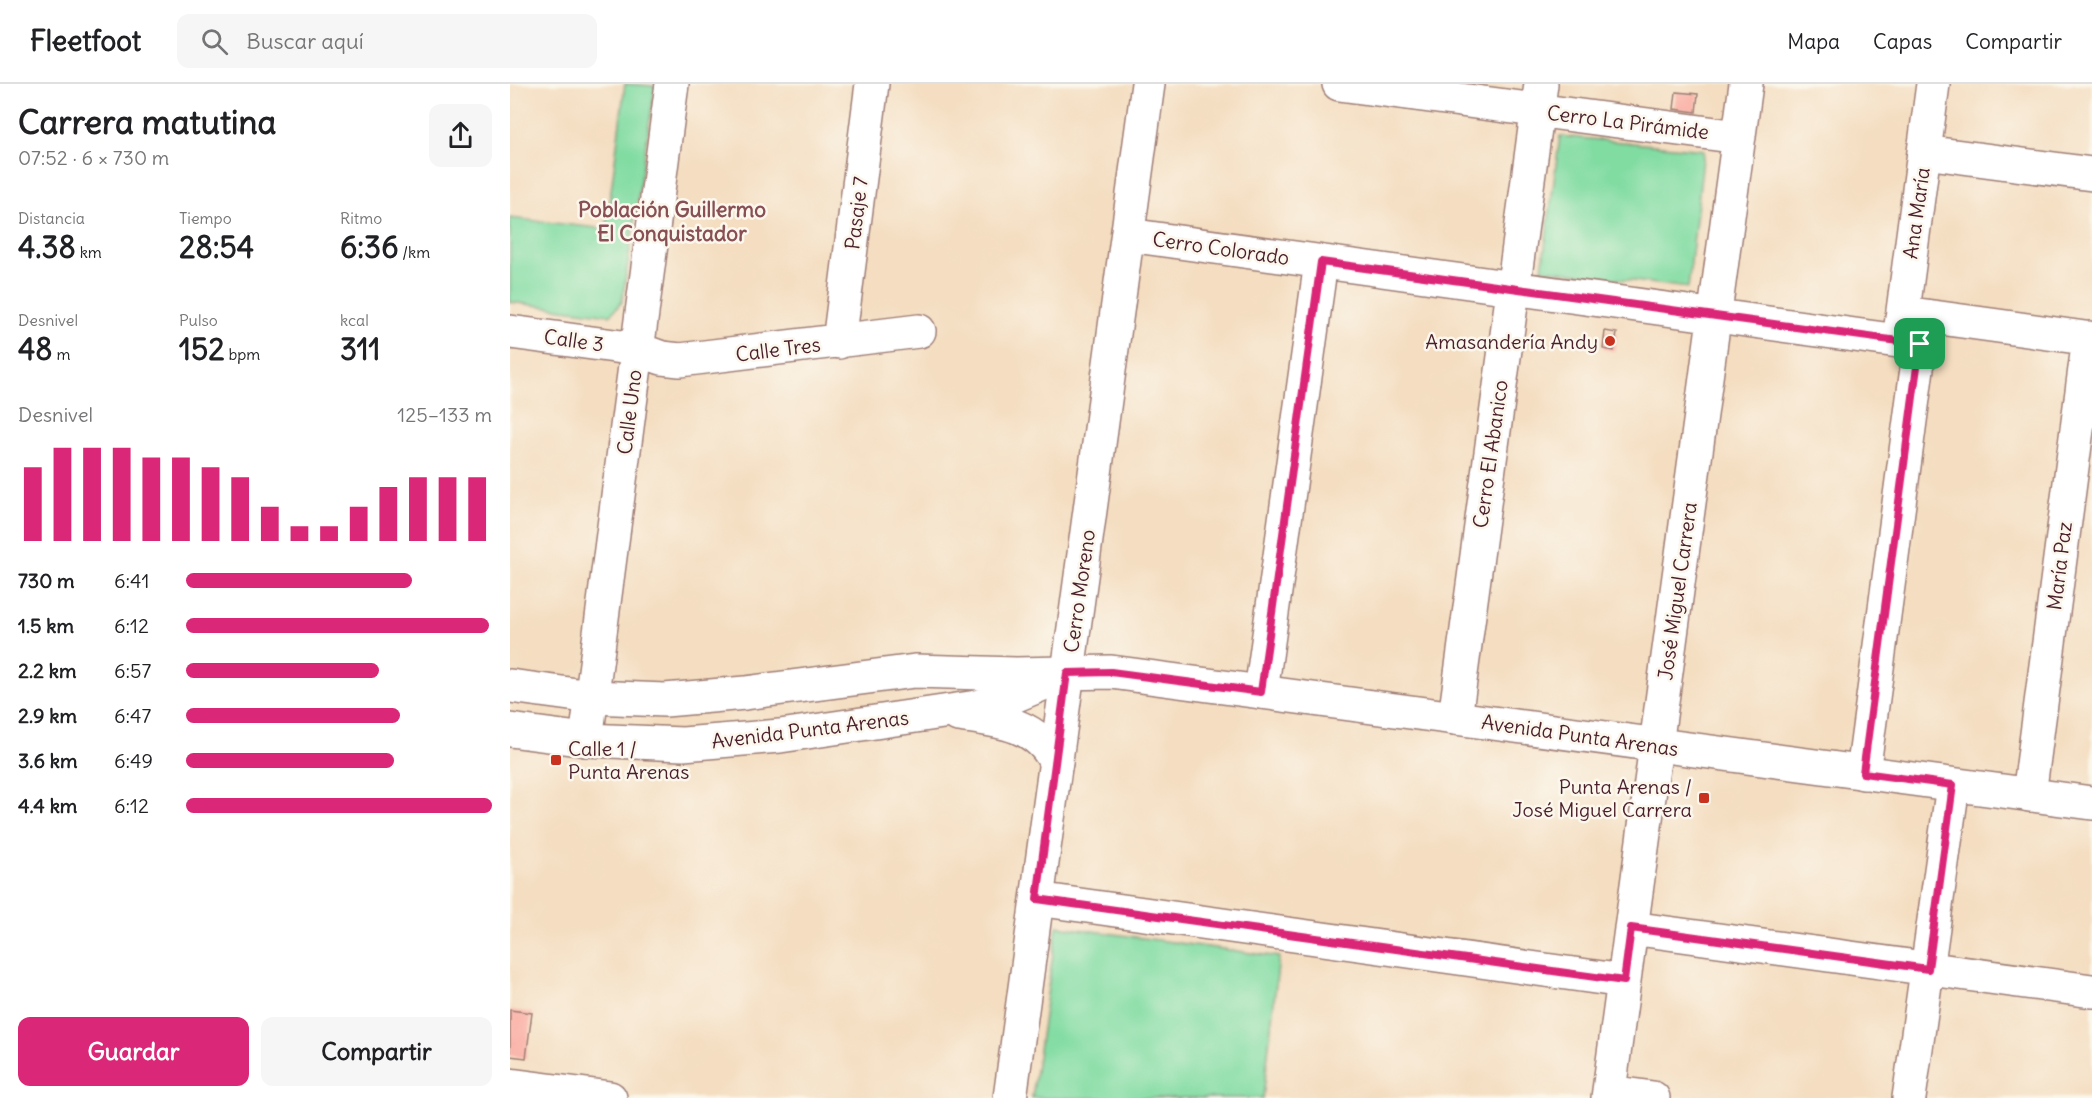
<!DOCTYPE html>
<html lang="es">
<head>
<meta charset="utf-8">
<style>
  body { margin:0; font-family:Delius,sans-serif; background:#f6f6f6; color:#202124; height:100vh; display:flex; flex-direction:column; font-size:22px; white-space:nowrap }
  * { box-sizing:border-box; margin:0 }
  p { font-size:20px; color:#757577 }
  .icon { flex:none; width:33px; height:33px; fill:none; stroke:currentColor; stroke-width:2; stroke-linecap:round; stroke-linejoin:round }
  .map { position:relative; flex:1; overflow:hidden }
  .drawer { display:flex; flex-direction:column; background:#fff; width:510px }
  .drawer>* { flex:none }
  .pin { position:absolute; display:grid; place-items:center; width:51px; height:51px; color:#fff; margin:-26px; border-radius:12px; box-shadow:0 3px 9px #0006 }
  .round { display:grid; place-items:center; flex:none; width:63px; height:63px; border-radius:12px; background:#f6f6f6 }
  .headline { display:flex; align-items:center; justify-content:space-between; height:102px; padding:0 18px }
  h1 { font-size:33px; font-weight:700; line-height:45px }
  .figures { display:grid; grid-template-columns:repeat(3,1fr); gap:9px; height:102px; padding:6px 18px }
  .figures div { display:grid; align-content:center }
  .figures b { font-size:30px; font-weight:700 }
  .figures small { font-size:16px; font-weight:400 }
  .figures p { font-size:16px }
  .chart { height:168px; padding:12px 18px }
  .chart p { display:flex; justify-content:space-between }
  .chart svg { width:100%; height:108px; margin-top:6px; stroke:#db2777; stroke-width:6 }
  .primary-button { display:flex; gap:12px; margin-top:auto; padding:12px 18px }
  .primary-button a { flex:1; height:69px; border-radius:12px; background:#db2777; color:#fff; font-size:24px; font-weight:700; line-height:69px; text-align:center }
  .primary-button a+a { background:#f6f6f6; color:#202124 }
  ul { padding:0 18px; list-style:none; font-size:20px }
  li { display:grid; grid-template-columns:96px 72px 1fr; align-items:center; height:45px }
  li i { height:15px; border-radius:8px; background:#db2777 }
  header { display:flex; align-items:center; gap:36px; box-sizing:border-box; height:84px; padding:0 30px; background:#fff; border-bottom:2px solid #e0e0e0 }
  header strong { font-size:28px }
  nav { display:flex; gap:33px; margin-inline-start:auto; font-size:21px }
  .search { width:420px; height:54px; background:#f6f6f6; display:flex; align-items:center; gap:15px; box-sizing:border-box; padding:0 21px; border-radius:12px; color:#757577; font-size:22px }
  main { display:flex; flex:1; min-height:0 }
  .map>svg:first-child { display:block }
</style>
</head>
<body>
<header>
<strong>Fleetfoot</strong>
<div class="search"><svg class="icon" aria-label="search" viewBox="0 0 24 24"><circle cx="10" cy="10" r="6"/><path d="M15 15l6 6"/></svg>Buscar aquí</div>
<nav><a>Mapa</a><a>Capas</a><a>Compartir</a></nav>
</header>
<main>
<section class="drawer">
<div class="headline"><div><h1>Carrera matutina</h1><p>07:52 · 6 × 730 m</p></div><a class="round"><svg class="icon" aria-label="share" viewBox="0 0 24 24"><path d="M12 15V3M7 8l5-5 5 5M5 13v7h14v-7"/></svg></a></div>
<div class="figures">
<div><p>Distancia</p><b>4.38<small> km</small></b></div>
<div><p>Tiempo</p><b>28:54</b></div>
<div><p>Ritmo</p><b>6:36<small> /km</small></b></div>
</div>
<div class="figures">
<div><p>Desnivel</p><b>48<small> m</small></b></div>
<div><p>Pulso</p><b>152<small> bpm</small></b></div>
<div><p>kcal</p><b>311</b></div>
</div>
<div class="chart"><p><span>Desnivel</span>125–133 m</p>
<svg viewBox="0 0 160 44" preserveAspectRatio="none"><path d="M5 44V14M15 44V6M25 44V6M35 44V6M45 44V10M55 44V10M65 44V14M75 44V18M85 44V30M95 44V38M105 44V38M115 44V30M125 44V22M135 44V18M145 44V18M155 44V18"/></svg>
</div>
<ul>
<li><b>730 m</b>6:41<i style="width:74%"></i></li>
<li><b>1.5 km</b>6:12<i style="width:99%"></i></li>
<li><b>2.2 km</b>6:57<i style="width:63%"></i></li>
<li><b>2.9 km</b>6:47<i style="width:70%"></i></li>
<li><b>3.6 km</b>6:49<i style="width:68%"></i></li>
<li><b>4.4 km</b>6:12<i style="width:100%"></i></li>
</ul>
<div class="primary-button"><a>Guardar</a><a>Compartir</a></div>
</section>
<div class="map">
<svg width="1582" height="1014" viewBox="0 0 1582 1014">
  <rect width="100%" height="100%" fill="#fbf7ec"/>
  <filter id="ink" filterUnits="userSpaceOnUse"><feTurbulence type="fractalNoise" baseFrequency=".0167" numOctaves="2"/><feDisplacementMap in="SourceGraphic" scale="12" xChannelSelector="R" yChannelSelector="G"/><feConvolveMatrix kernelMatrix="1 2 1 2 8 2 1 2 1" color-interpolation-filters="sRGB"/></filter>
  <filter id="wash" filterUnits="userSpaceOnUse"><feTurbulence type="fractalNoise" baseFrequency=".008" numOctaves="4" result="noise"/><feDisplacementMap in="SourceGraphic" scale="24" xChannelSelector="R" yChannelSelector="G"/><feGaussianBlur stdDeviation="1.35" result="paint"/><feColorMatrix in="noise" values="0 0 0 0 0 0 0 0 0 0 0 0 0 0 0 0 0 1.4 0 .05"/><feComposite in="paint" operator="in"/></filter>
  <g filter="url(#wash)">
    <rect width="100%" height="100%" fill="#f4ddc0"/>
    <!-- green -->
    <path fill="#81dca2" stroke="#667e66" stroke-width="1.5" d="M115,0L145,2L112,218L100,231L0,218V134L96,145Z
      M1050,52L1194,66L1178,204L1032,185Z
      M547,842L769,873L753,1014H522Z"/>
    <g id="blocks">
      <!-- building -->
      <path fill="#faa99f" d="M1166,8L1188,10L1186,28L1164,25Z
        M1095,247L1107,249L1104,267L1093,265Z
        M0,926L22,929L16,974L0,972Z"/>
    </g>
  </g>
  <g filter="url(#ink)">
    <use href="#blocks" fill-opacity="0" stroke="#9f7e76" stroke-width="1.5"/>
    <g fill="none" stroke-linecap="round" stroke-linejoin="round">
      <!-- minor casing -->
      <g stroke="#9f7e76" stroke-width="36">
        <path id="minor" d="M829,0L1229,53
          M1414,68L1582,90
          M618,151L1410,260
          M1394,229L1582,255
          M0,248L127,265L152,274L170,276L409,247
          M1389,257L1423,0
          M329,258L362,0
          M751,608L811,178
          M945,634L1031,0
          M76,656L162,0
          M1353,689L1414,232
          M1519,711L1579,254
          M527,815L1114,897
          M1121,844L1582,907
          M0,1001L100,1014
          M1099,1008L1143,1014
          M500,1014L638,0
          M1098,1014L1236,0
          M1399,1014L1443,701"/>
      </g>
      <!-- major casing -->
      <g stroke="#9f7e76" stroke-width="36">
        <path id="major" d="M0,602L82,613L155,616L235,609L405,587L506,590L601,588L1582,719
          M448,631C487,636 528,639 546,679
          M0,646L76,656L173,660L270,652L467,623L504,612L542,596"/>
      </g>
      <!-- minor -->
      <use href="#minor" stroke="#fff" stroke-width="33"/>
      <!-- major -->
      <use href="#major" stroke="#fff" stroke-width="33"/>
    </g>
  </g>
  <g fill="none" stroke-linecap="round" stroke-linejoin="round" filter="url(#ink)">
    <!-- route casing -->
    <g stroke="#fff" stroke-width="12">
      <path id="route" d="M811,178L1410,260L1353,689L1443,701L1418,885L1121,844L1114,897L527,815L557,589L601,588L751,608Z"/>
    </g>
    <!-- route -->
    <use href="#route" stroke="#db2777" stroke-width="8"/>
  </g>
  <!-- markers -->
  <g fill="#c8321e" stroke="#fbf7ec" stroke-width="2">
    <circle cx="1100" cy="257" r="6"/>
    <rect x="40" y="670" width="12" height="12" rx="3"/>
    <rect x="1188" y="708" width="12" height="12" rx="3"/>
  </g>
  <g text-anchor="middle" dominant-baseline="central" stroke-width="5" stroke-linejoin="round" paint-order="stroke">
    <!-- street labels -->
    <g font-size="20" fill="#4a1f2b" stroke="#fbf7ec">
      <text transform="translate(1118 38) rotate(7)">Cerro La Pirámide</text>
      <text transform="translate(346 129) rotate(-83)">Pasaje 7</text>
      <text transform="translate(1406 129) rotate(-82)">Ana María</text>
      <text transform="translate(711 164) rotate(8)">Cerro Colorado</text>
      <text transform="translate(64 256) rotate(8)">Calle 3</text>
      <text transform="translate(268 265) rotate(-7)">Calle Tres</text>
      <text transform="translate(119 328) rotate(-83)">Calle Uno</text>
      <text transform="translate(980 370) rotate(-82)">Cerro El Abanico</text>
      <text transform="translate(1549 482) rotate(-83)">María Paz</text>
      <text transform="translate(569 507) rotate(-82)">Cerro Moreno</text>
      <text transform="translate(1167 507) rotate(-82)">José Miguel Carrera</text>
      <text transform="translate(300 645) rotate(-7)">Avenida Punta Arenas</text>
      <text transform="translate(1070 651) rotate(8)">Avenida Punta Arenas</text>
    </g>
    <!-- poi labels -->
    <g font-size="20" fill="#4a1f2b" stroke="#fbf7ec" text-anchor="end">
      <text x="1088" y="257">Amasandería Andy</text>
      <text x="58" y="664" text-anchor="start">Calle 1 /<tspan x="58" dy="23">Punta Arenas</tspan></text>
      <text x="1182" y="702">Punta Arenas /<tspan x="1182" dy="23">José Miguel Carrera</tspan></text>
    </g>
    <!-- neighbourhood labels -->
    <g font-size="21" font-weight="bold" fill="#884f54" stroke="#fbf7ec">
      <text x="162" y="125">Población Guillermo<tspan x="162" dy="24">El Conquistador</tspan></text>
    </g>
  </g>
</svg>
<div class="pin" style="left:1410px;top:260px;background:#1e9e55"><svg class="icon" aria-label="arrive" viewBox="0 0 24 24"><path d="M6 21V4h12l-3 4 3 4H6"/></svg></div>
</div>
</main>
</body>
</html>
